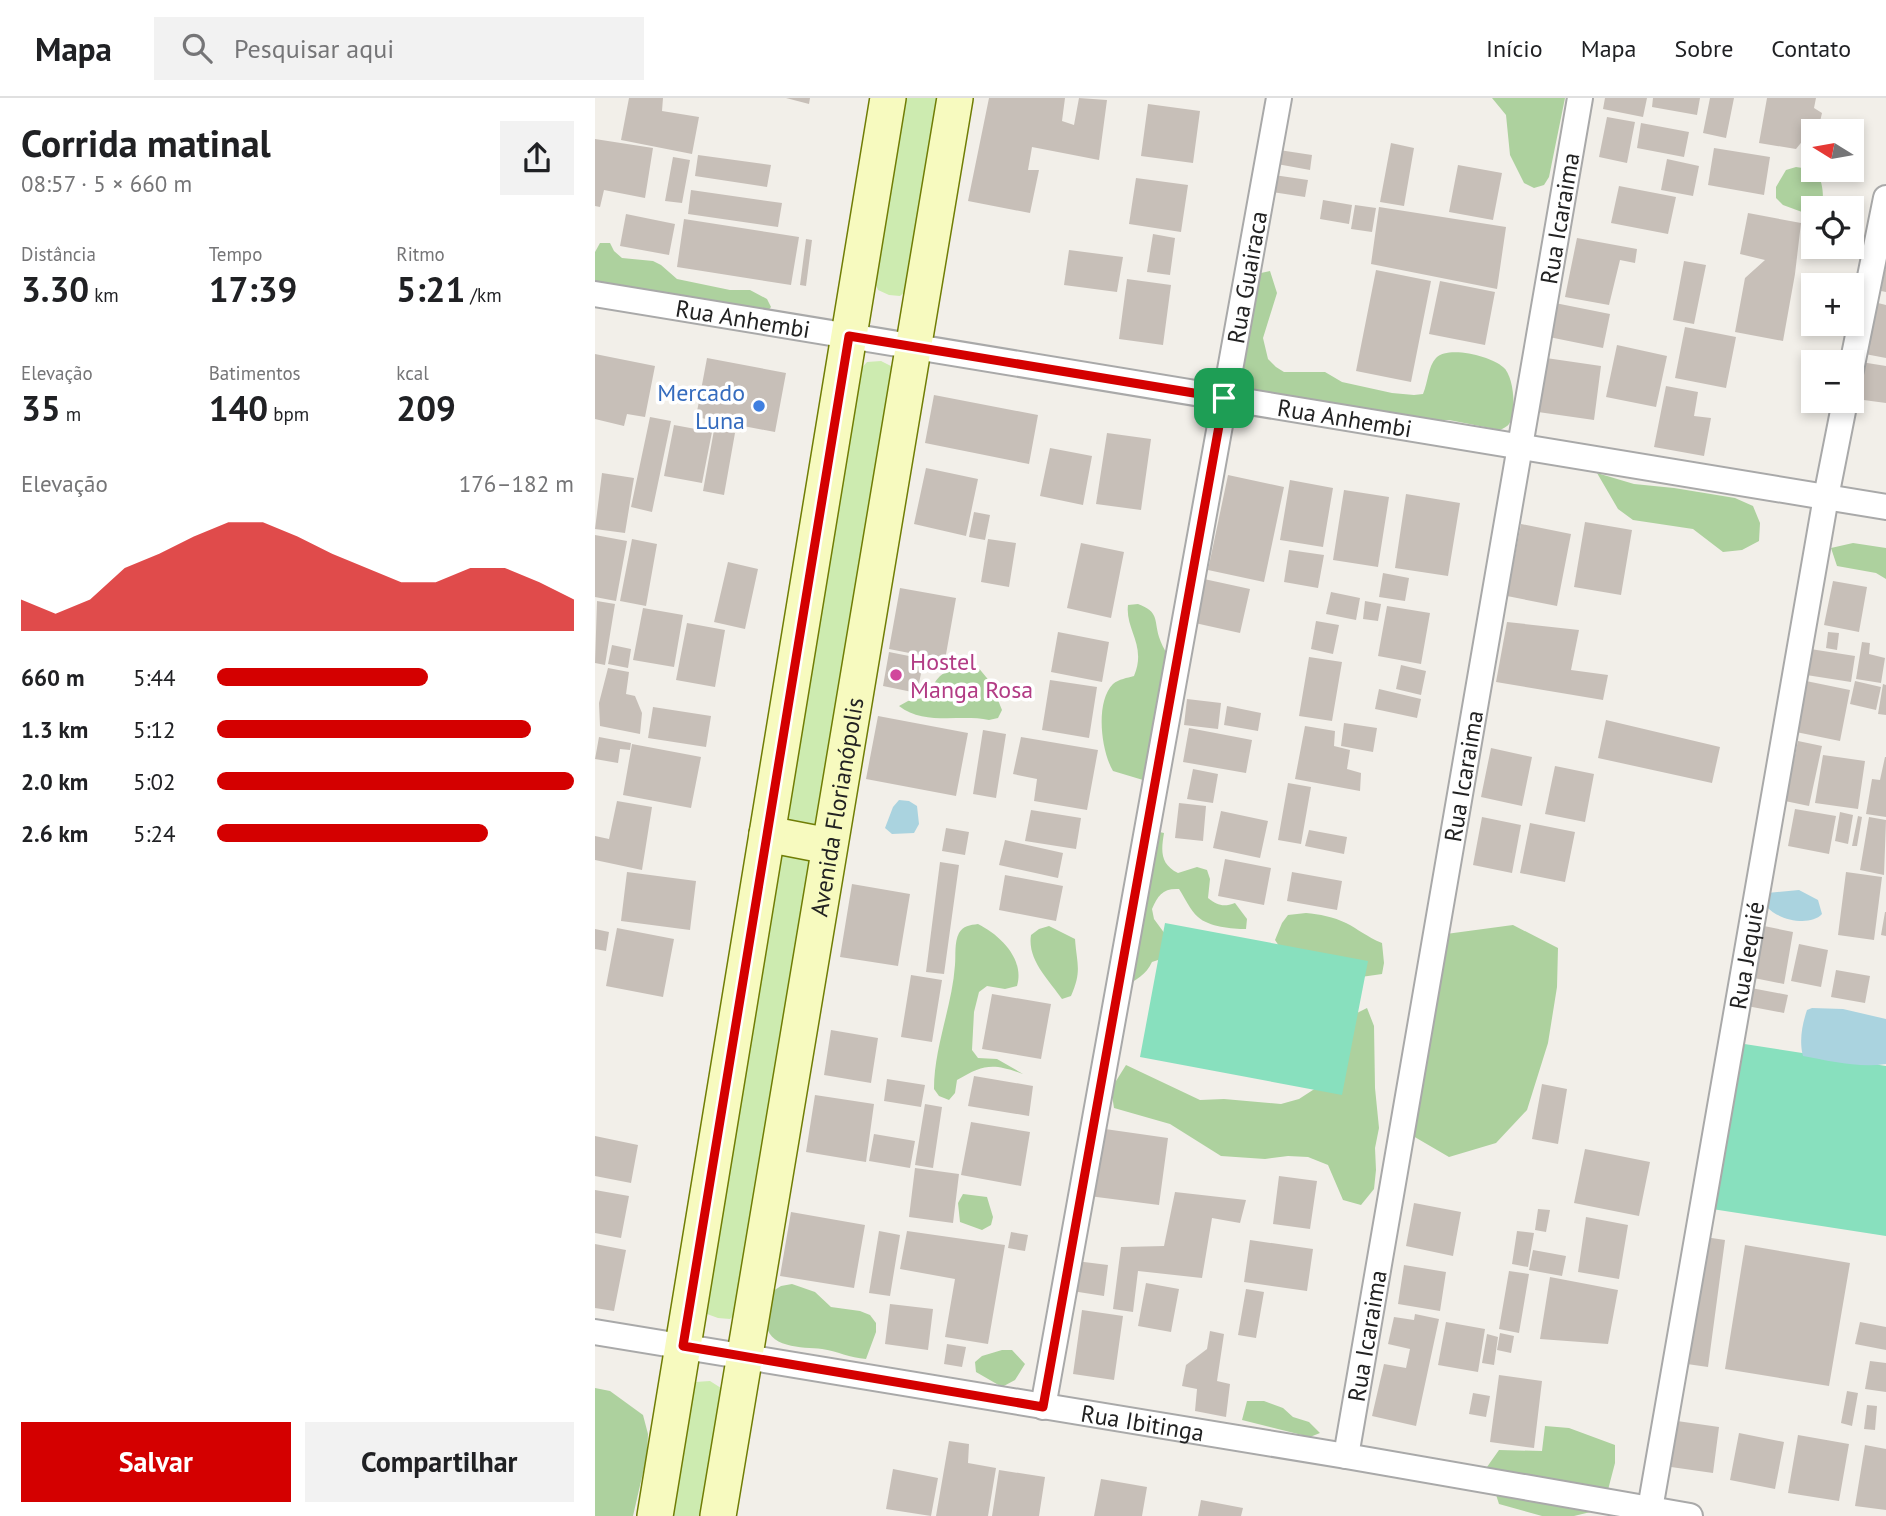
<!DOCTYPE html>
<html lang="pt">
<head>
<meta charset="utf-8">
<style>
  body { margin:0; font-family:"PT Sans",sans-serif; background:#f2f2f2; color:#202124; height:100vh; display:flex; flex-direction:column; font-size:26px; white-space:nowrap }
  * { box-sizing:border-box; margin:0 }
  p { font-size:23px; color:#757577 }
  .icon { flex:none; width:38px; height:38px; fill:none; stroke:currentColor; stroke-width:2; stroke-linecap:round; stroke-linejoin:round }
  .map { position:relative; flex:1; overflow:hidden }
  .panel { display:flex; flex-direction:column; background:#fff; width:595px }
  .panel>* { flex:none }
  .needle { width:46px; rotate:281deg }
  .fabs { position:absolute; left:1206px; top:21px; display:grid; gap:14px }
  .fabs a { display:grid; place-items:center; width:63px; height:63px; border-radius:0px; background:#fff; box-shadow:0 4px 10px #0003; font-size:35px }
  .pin { position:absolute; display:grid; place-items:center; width:60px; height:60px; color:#fff; margin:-30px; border-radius:14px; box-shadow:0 4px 10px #0006 }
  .round { display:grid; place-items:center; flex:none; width:74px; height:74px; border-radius:0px; background:#f2f2f2 }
  .summary { display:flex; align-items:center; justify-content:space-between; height:119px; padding:0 21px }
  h1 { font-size:38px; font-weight:700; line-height:52px }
  .metrics { display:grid; grid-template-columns:repeat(3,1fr); gap:10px; height:119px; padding:7px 21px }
  .metrics div { display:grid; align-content:center }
  .metrics b { font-size:35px; font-weight:700 }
  .metrics small { font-size:19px; font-weight:400 }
  .metrics p { font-size:19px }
  .chart { height:196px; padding:14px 21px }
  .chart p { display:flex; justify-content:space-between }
  .chart svg { width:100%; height:126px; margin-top:7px; fill:#d40000; opacity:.7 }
  .cta { display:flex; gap:14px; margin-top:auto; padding:14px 21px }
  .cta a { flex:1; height:80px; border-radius:0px; background:#d40000; color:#fff; font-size:28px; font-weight:700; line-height:80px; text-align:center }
  .cta a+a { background:#f2f2f2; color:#202124 }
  ul { padding:0 21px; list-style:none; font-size:23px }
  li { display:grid; grid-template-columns:112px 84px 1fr; align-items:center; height:52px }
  li i { height:18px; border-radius:9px; background:#d40000 }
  header { display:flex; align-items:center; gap:42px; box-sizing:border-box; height:98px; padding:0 35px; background:#fff; border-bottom:2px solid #e0e0e0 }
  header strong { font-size:33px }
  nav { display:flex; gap:38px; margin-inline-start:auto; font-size:24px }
  .search { width:490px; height:63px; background:#f2f2f2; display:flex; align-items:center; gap:18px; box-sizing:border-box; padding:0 24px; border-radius:0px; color:#757577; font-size:26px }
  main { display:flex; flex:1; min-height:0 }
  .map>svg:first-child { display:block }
</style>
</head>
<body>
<header>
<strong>Mapa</strong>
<div class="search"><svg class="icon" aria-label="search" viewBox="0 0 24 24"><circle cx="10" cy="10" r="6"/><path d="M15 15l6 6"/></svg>Pesquisar aqui</div>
<nav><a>Início</a><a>Mapa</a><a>Sobre</a><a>Contato</a></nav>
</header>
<main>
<section class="panel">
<div class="summary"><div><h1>Corrida matinal</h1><p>08:57 · 5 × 660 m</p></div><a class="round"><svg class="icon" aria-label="share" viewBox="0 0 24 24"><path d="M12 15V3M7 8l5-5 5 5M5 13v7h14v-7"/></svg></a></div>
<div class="metrics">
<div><p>Distância</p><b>3.30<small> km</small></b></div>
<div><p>Tempo</p><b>17:39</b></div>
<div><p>Ritmo</p><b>5:21<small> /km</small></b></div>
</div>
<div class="metrics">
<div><p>Elevação</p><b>35<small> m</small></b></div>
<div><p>Batimentos</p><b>140<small> bpm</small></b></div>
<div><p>kcal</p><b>209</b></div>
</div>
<div class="chart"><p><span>Elevação</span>176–182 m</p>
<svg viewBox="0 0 160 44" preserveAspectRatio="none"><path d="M0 44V33L10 38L20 33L30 22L40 17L50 11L60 6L70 6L80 11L90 17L100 22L110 27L120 27L130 22L140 22L150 27L160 33V44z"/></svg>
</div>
<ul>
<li><b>660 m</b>5:44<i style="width:59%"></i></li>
<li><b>1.3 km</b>5:12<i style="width:88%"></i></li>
<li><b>2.0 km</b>5:02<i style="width:100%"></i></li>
<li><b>2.6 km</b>5:24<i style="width:76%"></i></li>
</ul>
<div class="cta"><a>Salvar</a><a>Compartilhar</a></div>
</section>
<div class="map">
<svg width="1291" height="1418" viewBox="0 0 1291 1418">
  <rect width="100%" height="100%" fill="#f2efe9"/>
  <!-- grass -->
  <path fill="#cdebb0" d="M309,0H346L315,190L305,198L294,197L283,192L279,182Z
    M286,263L298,269L229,728L197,731L192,721L264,273L272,264Z
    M192,751L217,757L144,1213L135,1221L123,1220L112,1216L108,1206L183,760Z
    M115,1283L126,1290L128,1302L110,1418H72L92,1293L100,1284Z"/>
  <!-- forest -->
  <path fill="#add19e" d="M897,0H970L954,79L949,87L939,90L929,85L915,57L911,17Z
    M1201,69L1221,72C1228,85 1229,96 1227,110H1218V123L1211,122L1207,114L1188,107L1181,100V89L1191,72Z
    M5,145H15L19,153L27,160L58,163L66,167L82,181L135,192H155L172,201L176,209L170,216L0,189V154Z
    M675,173L682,195L668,240L673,261L681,269L689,274H730L747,284L797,295L819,297L828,296C833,285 833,268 841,260C854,247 897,259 908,269C919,277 922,315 914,326C913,328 907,331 905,332L854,322H834L646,292L640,284L659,185L666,175Z
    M1002,375L1039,386L1079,390L1140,400L1158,408L1165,425L1164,443L1147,452L1128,454L1098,431L1038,422L1023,411Z
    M1258,445L1291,450V481L1281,475L1242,468L1236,450Z
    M543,506C564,514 559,521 564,539C566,545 569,551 572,556L557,678L548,682L518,673C506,653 500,604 518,586C524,581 532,580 539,578C552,547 530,532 533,507Z
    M371,567L382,568L396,585L407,612L403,620L394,622C365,616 330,628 304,608L313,603L333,599C343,575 347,574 371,567Z
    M560,733L569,735C566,753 565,766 583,775L602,769L612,772L615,781L613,800C623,808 629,809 640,805L652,821L651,831C637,831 614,829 603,819C595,812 590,800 584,791C568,790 563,797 557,811L559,821L570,836L566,861L557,864C551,877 541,882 528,889Z
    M711,815C724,816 739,819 751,825C763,831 772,839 787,845L789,865L787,876L766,879L686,851L680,842L687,825L693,817Z
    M383,826C405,837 430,861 422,888L410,891L392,888L384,894L379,914L377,952L383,960L402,961L428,976C398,965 389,966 362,982L360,995L354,1002L344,998L339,991C339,949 357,909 360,867C361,857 359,845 364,835C368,828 375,827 383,826Z
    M918,827L963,850L962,889L953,945L932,1012L901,1045L854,1059L818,1038L851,836Z
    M454,828L480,841C482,867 487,873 476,898L467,901C454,882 432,862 436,837L444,831Z
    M772,910L779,928L780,990L784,1030L780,1050L781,1072L779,1091L766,1107L748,1102L733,1067L713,1059L693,1058L670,1061L626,1058L575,1026L519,1010L516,991L531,967L605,1002L629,1001L686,1006L704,1001L721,990L756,918Z
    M368,1096L392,1099L398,1119L396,1127L387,1132L365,1124L363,1105Z
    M197,1186L220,1194L236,1209L265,1213L275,1217L281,1225V1234L271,1261C255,1260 242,1253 227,1251C207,1249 169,1251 171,1220C171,1212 175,1202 178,1193L186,1188Z
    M407,1252H417L430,1266L420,1282L407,1289L381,1274L380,1264L387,1258Z
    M0,1290L15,1293L48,1317L53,1336L52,1357L38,1418H0Z
    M652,1303H669L688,1310L698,1319L714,1324L725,1335L715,1339L647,1322Z
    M950,1328L974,1330L1020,1347V1365L1008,1411L979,1418H947L904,1406L892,1369L904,1352L947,1353Z"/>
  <!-- pitch -->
  <path fill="#88e0be" d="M570,825L773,863L747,997L545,959Z
    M1143,945L1291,968V1138L1117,1111Z"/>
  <!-- water -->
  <path fill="#aad3df" d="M304,702L314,703L322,708L324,726L319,735L297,736L290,730L298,709Z
    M1204,792L1223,802L1227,816C1215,829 1183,822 1172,809V795Z
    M1217,910L1248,911L1291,921V966C1263,970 1235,963 1208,958C1204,943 1207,927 1212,912Z"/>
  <!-- building -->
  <path fill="#c7bfb8" d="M34,0H68L67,13L104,19L97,56L26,42Z
    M191,0H215L214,6Z
    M394,0H470L467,23L479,27L484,0L512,2L504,62L437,49L433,72H444L435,115L373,103Z
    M1010,0H1052L1048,19L1008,11Z
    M1058,0H1105L1102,17L1057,9Z
    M1115,0H1139L1131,40L1108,35Z
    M1172,0H1221L1219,10L1227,15L1223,32L1209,41L1201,51L1164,45Z
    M553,6L605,13L598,65L546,58Z
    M1012,19L1040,24L1032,65L1004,59Z
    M1046,25L1094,34L1089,59L1042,50Z
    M0,41L58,50L50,100L9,92L5,109L0,108Z
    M796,45L819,50L809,108L785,104Z
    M1119,50L1175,59L1169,97L1113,87Z
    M684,52L717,57L715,72L682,66Z
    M103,57L176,67L172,89L100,78Z
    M78,59L95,62L87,105L70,103Z
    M1072,61L1104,68L1098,98L1066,92Z
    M863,67L907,75L898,122L854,114Z
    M679,77L713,82L710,99L677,94Z
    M541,80L593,87L586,134L534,126Z
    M1024,88L1081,99L1073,136L1016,125Z
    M96,92L187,105L183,129L93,116Z
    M728,102L757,107L754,126L725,121Z
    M760,107L781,110L777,134L756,131Z
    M784,109L911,129L902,191L776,166Z
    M1153,115L1206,125L1200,176L1188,243L1140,234L1150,180L1170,162L1145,156Z
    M31,116L80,126L74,157L25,148Z
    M89,121L204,139L196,187L82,169Z
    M558,136L580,140L575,177L552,174Z
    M982,140L1042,151L1040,165L1025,162L1014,207L970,199Z
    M211,141L217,142L211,188L205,187Z
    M474,152L528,159L522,194L469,187Z
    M1089,163L1111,167L1099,226L1078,222Z
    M1290,171L1291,172V194L1286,193Z
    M781,172L836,183L816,284L761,273Z
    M532,181L576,187L568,247L524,241Z
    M845,183L900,194L890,247L834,236Z
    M1279,204L1291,207V260L1270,256Z
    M960,205L1015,216L1008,250L954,239Z
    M1090,229L1141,239L1131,290L1080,280Z
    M1022,247L1072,258L1061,309L1011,299Z
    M0,256L60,268L50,319L32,316L29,328L0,321Z
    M112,260L191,275L180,334L101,319Z
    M951,260L1006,268L999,322L943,314Z
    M1266,264L1291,268V305L1261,301Z
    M1071,288L1103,294L1099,318L1116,320L1109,358L1059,349Z
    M339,297L443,317L434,366L330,345Z
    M55,319L76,323L57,414L36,409Z
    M79,327L117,334L107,385L69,378Z
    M119,332L140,335L129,397L108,393Z
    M512,335L556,341L546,412L501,406Z
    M455,350L497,358L488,407L445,398Z
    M331,370L383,381L371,438L319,426Z
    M7,375L39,380L30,435L0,431Z
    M633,377L689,389L669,484L613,472Z
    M695,382L738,390L728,449L685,442Z
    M749,392L794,399L783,469L738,462Z
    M811,396L865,405L853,478L800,470Z
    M379,414L395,417L390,442L374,439Z
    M990,424L1037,432L1026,497L979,489Z
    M926,426L976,436L962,508L912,498Z
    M0,437L32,443L21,503L0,499Z
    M37,441L62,446L51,508L25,503Z
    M393,441L421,445L414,489L386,484Z
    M486,445L529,454L516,520L472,510Z
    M694,452L729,457L723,490L689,484Z
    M133,464L163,471L150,531L119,524Z
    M788,475L814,480L810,503L784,499Z
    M609,481L655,491L645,535L600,525Z
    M1238,483L1272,489L1264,534L1229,527Z
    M305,490L361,500L350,562L294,551Z
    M736,494L765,500L761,522L731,516Z
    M2,503L20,506L10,567L0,565Z
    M770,503L786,506L783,523L768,521Z
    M792,508L835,515L826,566L783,558Z
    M48,510L88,517L79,569L38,562Z
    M721,523L744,527L738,556L716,551Z
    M912,524L984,532L976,572L1013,577L1008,602L901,584Z
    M92,525L130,532L120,589L81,582Z
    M463,534L514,544L507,584L456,574Z
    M1233,534L1244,535L1242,552L1231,550Z
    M1267,544L1275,545L1274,556L1290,560L1286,585L1261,581Z
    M17,547L36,551L33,570L13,566Z
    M1209,550L1260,558L1256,584L1205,576Z
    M294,554L329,561L322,595L288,588Z
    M714,559L747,564L737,623L704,618Z
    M806,567L831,573L826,597L801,591Z
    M13,570L34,574L31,596L40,598L47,615L45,636L5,628L4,605Z
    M455,582L502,589L494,640L447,632Z
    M1211,583L1255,592L1245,643L1201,634Z
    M1260,583L1286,589L1281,612L1255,606Z
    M1288,586L1291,587V617L1283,616Z
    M784,591L826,601L822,620L780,611Z
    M592,601L626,605L623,631L589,627Z
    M632,608L666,615L663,633L629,627Z
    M58,609L116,618L111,649L53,640Z
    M283,618L373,635L361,698L271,681Z
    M1011,622L1125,649L1117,685L1003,660Z
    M749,625L782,630L778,654L746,648Z
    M710,628L740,633L739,648L755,652L752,671L766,675L765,693L700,681Z
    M594,630L657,642L651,675L588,664Z
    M388,632L411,636L401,700L378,696Z
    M4,639L36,645L35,652L25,651L23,665L0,661Z
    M426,639L503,652L492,712L439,703L442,681L418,676Z
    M1203,643L1227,648L1214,708L1190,703Z
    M37,646L106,659L96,710L28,697Z
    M896,650L937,659L927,708L886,699Z
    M1228,657L1270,663L1263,711L1220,705Z
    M1290,659H1291V719L1271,716L1277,681L1285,682Z
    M960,668L999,676L990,724L950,716Z
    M598,671L623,676L618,705L592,701Z
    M693,685L716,689L706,746L683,742Z
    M22,703L57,709L47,772L0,762V738L14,741Z
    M584,705L611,708L608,743L580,740Z
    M1200,711L1241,718L1234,756L1193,748Z
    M436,712L486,720L481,751L430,743Z
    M626,713L673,723L665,760L618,750Z
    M1245,714L1258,717L1253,746L1240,743Z
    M1263,718L1267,719L1262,748H1257Z
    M887,719L926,727L917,775L878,767Z
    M1274,719L1291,722L1289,777L1265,772Z
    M935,725L980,734L970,784L925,775Z
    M351,730L374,734L370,757L347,753Z
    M714,732L752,739L749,756L710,748Z
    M410,742L468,755L463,780L404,767Z
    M630,761L676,770L669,807L623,798Z
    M345,764L364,767L349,876L331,874Z
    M32,774L101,783L95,832L26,823Z
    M697,774L747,783L742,812L692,803Z
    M1251,774L1287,779L1279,842L1243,837Z
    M410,777L468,788L461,823L404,812Z
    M257,786L315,796L303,868L245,859Z
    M1290,814H1291V838L1286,837Z
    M1164,827L1198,834L1189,886L1154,879Z
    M22,830L79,841L68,899L11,888Z
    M0,831L14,834L11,853L0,851Z
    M1204,846L1233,852L1226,889L1196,883Z
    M1241,872L1275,878L1270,905L1236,899Z
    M316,877L347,882L337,944L306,939Z
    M1156,890L1193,897L1189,915L1152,908Z
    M397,896L456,906L446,961L387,951Z
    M236,932L283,940L276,985L229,977Z
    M379,978L438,988L434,1018L373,1008Z
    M292,981L330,987L326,1009L289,1003Z
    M947,986L972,991L963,1046L937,1041Z
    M220,997L279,1006L271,1064L211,1054Z
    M330,1006L347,1009L338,1070L320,1067Z
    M376,1024L435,1034L426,1088L366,1077Z
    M503,1030L573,1040L564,1107L494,1098Z
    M279,1036L320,1043L315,1070L274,1063Z
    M0,1038L43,1047L36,1085L0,1078Z
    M990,1051L1055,1064L1044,1118L979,1105Z
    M320,1070L364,1076L358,1125L314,1119Z
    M684,1078L722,1083L715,1131L678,1126Z
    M0,1092L34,1098L26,1140L0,1135Z
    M580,1094L651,1102L645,1125L617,1120L607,1180L543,1173L538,1214L518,1211L526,1149L569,1148Z
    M819,1105L866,1114L858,1158L811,1148Z
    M943,1111L955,1112L951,1134L940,1132Z
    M196,1114L270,1127L259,1190L185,1178Z
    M991,1119L1033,1127L1024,1181L983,1174Z
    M284,1133L305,1137L295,1198L274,1195Z
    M312,1133L410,1147L393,1246L350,1239L360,1181L305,1171Z
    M922,1133L939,1135L933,1169L917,1166Z
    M416,1134L433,1137L430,1153L413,1150Z
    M1110,1139L1130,1142L1113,1269L1092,1266Z
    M655,1142L718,1151L712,1193L649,1184Z
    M0,1146L31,1152L19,1213L0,1210Z
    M1150,1147L1255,1165L1234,1288L1130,1271Z
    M938,1152L971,1158L967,1178L934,1172Z
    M481,1163L513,1167L509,1198L477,1193Z
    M809,1167L851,1174L845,1213L803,1206Z
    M914,1173L934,1176L924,1235L904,1231Z
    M955,1179L1023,1192L1013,1246L945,1241Z
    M551,1185L584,1191L576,1234L543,1228Z
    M651,1191L669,1194L661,1240L643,1237Z
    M295,1206L338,1211L333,1252L290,1246Z
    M487,1212L528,1218L519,1282L478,1276Z
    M820,1216L844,1221L821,1328L777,1318L789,1266L811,1270L815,1251L793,1246L799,1219L819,1222Z
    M851,1224L890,1231L883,1274L843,1267Z
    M1265,1224L1291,1229V1252L1260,1246Z
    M615,1233L629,1236L622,1283L635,1286L631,1319L600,1313L602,1291L587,1288L591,1267L612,1251Z
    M905,1235L919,1238L916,1255L902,1252Z
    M892,1236L903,1239L899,1267L887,1265Z
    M352,1246L371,1249L367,1269L349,1266Z
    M1275,1263L1291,1265V1294L1270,1291Z
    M904,1277L947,1283L939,1350L895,1344Z
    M1252,1293L1263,1295L1257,1328L1246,1325Z
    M878,1295L895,1298L891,1319L874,1316Z
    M1272,1307L1282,1308L1280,1332L1269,1331Z
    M1082,1323L1124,1329L1118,1375L1076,1369Z
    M1144,1335L1189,1344L1180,1391L1135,1382Z
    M1203,1337L1254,1346L1244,1403L1193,1395Z
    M354,1343L374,1346L373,1365L401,1370L393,1418H341Z
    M1270,1347L1291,1351V1412L1260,1408Z
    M298,1371L343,1380L336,1418L291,1411Z
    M404,1372L450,1379L444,1418H397Z
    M506,1381L552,1389L547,1418H499Z
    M606,1402L648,1410L646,1418H603Z"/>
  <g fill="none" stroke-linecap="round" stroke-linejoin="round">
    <!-- street casing -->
    <g stroke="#a9a9a9" stroke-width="28">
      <g id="street">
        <path id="s1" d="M0,196L1291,409"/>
        <path d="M1256,272L1291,100"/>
        <path id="s2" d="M0,1234L751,1358L1095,1418"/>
        <path id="s3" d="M448,1309L684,0"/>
        <path id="s4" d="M751,1358L985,0"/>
        <path id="s5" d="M1055,1411L1231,399L1250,303"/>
      </g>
    </g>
    <!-- secondary casing -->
    <g stroke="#707d05" stroke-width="38">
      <g id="secondary">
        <path d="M172,736L234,748"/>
        <path d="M60,1418L293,0"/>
        <path id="s6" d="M123,1418L360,0"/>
      </g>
    </g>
    <!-- street -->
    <use href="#street" stroke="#fff" stroke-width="24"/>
    <!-- secondary -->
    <use href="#secondary" stroke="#f7fabf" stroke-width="35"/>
  </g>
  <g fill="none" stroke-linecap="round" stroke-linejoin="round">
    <!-- route casing -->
    <g stroke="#fff" stroke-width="14">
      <path id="route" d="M254,238L629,300L448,1309L88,1248Z"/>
    </g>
    <!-- route -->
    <use href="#route" stroke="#d40000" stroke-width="9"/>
  </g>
  <!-- markers -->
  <circle fill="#3f7fe0" stroke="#fff" stroke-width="2.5" cx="164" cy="308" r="7"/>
  <circle fill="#d1479c" stroke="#fff" stroke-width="2.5" cx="301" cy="577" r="7"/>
  <g text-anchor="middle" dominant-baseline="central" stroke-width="7" stroke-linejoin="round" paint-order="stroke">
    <!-- street labels -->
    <g font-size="24" fill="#222" stroke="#fff">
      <text stroke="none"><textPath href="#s4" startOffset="1256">Rua Icaraima</textPath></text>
      <text stroke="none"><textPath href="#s3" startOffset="1148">Rua Guairaca</textPath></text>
      <text stroke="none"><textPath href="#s1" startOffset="150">Rua Anhembi</textPath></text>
      <text stroke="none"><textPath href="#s1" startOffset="760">Rua Anhembi</textPath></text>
      <text stroke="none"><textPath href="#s4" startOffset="690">Rua Icaraima</textPath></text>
      <text stroke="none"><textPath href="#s6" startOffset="719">Avenida Florianópolis</textPath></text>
      <text stroke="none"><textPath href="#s5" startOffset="562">Rua Jequié</textPath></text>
      <text stroke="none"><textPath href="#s4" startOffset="122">Rua Icaraima</textPath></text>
      <text stroke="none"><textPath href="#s2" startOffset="555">Rua Ibitinga</textPath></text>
    </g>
    <!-- shop labels -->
    <g font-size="24" fill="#366cbe" stroke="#fff" text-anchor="end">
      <text x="150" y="294">Mercado<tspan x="150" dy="28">Luna</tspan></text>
    </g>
    <!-- hotel labels -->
    <g font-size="24" fill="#b23c85" stroke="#fff" text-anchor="start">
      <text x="315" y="563">Hostel<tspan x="315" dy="28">Manga Rosa</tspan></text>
    </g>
  </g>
</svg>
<div class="fabs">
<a><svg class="needle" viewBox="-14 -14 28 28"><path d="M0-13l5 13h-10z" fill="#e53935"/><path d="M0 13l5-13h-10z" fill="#757577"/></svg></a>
<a><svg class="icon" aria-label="locate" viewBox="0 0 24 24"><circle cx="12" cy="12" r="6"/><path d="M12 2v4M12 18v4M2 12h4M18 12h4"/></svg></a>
<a>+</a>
<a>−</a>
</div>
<div class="pin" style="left:629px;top:300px;background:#1e9e55"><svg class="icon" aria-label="arrive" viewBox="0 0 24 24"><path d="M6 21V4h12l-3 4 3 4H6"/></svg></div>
</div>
</main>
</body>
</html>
